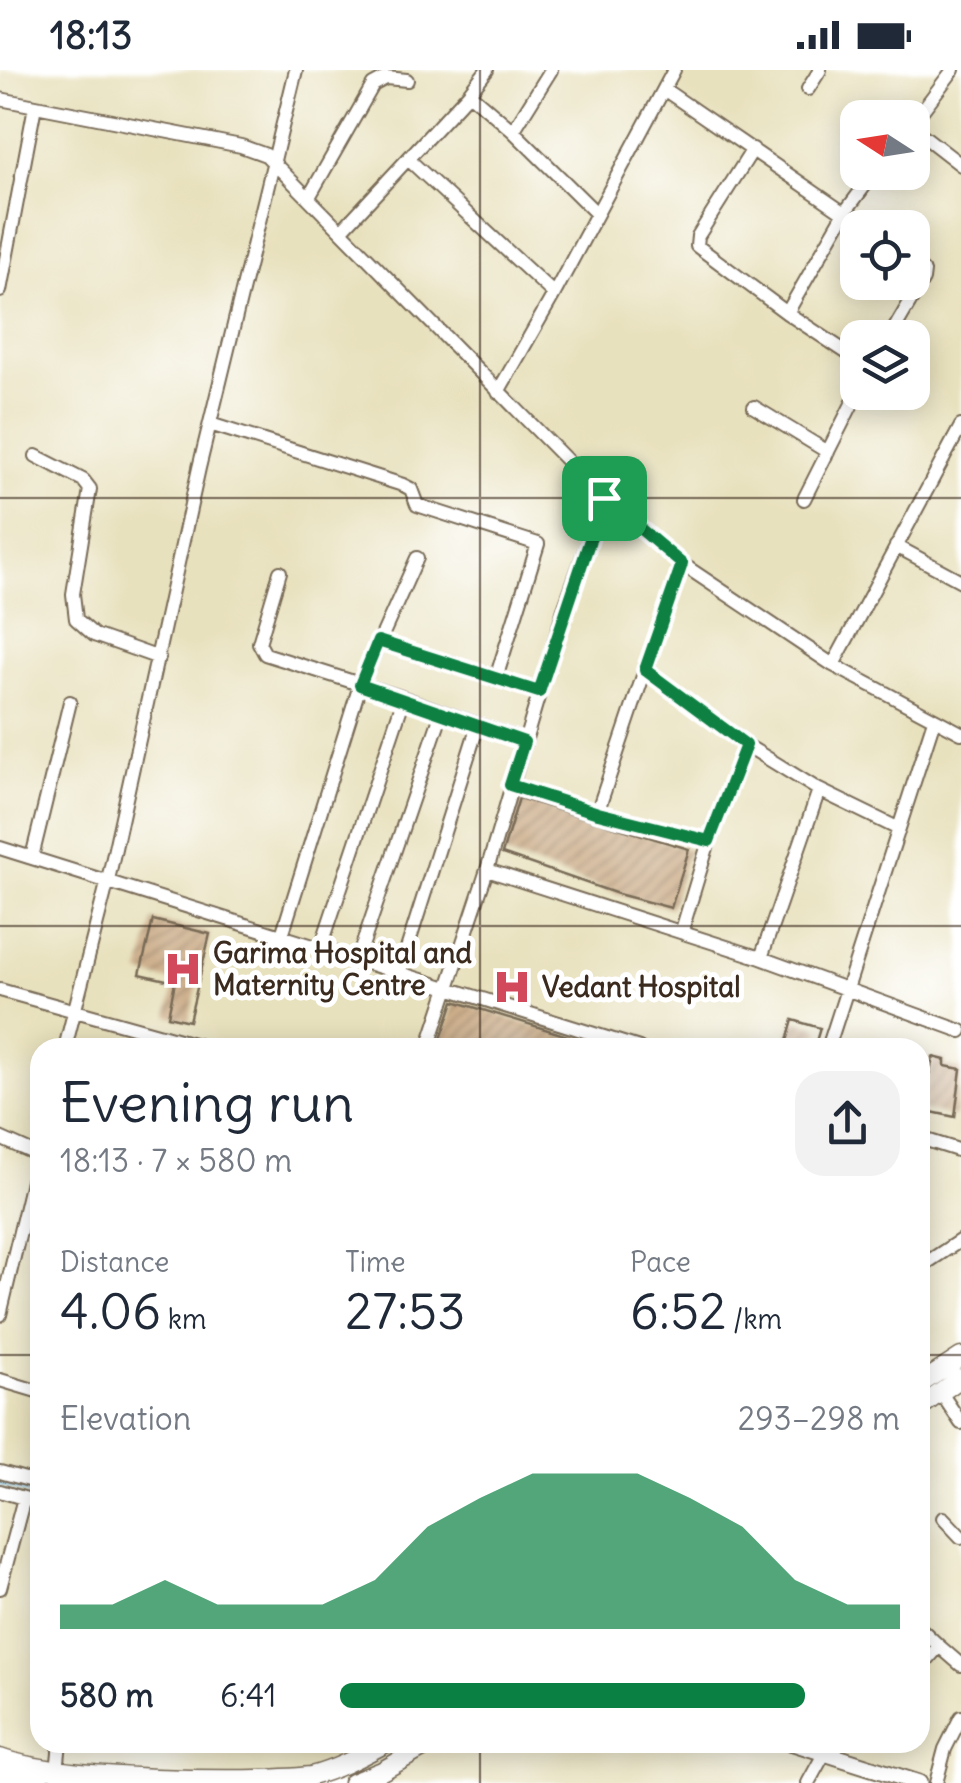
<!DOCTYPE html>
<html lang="en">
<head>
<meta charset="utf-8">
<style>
  body { margin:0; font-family:Delius,sans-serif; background:#f2f2f3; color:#1f2937; height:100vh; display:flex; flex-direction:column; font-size:38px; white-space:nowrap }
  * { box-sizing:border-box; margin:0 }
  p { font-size:32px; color:#747a83 }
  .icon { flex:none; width:55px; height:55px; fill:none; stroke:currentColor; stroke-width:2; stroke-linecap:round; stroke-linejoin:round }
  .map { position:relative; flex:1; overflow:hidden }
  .panel { position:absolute; left:30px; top:968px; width:900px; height:715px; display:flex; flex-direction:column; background:#fff; border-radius:30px; box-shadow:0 5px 25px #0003 }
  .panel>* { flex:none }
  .needle { width:65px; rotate:282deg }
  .fabs { position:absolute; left:840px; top:30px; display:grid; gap:20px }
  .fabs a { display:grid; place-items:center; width:90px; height:90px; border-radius:20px; background:#fff; box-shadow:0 5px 25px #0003; font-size:50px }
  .pin { position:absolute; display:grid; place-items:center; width:85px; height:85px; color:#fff; margin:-42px; border-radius:20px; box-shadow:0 5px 15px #0006 }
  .round { display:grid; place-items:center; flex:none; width:105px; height:105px; border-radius:30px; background:#f2f2f3 }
  .overview { display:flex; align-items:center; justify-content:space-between; height:170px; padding:0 30px }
  h1 { font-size:55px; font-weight:600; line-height:75px }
  .metrics { display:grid; grid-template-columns:repeat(3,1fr); gap:15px; height:170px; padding:10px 30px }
  .metrics div { display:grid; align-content:center }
  .metrics b { font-size:50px; font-weight:600 }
  .metrics small { font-size:28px; font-weight:400 }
  .metrics p { font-size:28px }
  .chart { height:280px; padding:20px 30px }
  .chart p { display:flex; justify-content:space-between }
  .chart svg { width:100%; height:180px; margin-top:10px; fill:#0b8043; opacity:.7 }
  ul { padding:0 30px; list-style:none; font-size:32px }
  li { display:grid; grid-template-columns:160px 120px 1fr; align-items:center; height:75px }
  li i { height:25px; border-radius:12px; background:#0b8043 }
  .status { display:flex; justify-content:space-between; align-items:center; height:70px; padding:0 50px; background:#fff; direction:ltr }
  .status svg { height:28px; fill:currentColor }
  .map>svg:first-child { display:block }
</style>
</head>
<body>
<div class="status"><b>18:13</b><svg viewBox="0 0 49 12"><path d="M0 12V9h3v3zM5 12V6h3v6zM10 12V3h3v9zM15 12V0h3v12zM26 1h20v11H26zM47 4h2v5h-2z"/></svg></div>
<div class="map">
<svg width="961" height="1713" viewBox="0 0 961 1713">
  <defs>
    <pattern id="building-hatch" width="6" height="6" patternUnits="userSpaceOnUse" patternTransform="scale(2.5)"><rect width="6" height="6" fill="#ccad89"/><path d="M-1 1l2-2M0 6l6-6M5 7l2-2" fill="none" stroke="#a78d6f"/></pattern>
  </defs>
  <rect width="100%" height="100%" fill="#fff"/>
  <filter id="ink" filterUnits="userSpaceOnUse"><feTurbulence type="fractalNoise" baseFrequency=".01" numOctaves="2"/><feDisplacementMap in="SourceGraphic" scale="20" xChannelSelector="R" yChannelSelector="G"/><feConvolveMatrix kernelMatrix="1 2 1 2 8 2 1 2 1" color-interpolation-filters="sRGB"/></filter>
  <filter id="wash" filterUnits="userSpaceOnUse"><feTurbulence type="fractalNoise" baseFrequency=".0048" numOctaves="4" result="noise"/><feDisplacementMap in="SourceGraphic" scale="40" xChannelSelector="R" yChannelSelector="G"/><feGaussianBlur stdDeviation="2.25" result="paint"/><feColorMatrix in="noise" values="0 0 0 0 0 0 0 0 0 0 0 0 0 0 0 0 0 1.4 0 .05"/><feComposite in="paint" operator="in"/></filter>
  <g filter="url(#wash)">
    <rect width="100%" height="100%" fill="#e8e1bd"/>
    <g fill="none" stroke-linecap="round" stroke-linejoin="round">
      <!-- stream -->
      <path stroke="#76c1ef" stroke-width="5" d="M0,1413L40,1426"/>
    </g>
    <g id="blocks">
      <!-- building -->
      <path fill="url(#building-hatch)" d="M519,728L689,779L671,838L618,824L502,784Z
        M153,850L210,864L189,951L168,946L175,912L140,904Z
        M454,931L603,977V978H446L439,975Z
        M793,950L820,958L814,978H785Z
        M933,987L945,990V996L961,999L955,1047L922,1040Z"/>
    </g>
  </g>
  <g filter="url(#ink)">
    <use href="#blocks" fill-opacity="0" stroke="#786a56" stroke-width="2.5"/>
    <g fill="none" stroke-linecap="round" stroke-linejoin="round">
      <!-- minor casing -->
      <g stroke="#786a56" stroke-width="16">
        <path id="minor" d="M487,0L469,23L513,61L597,144
          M808,19L820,0
          M665,20L866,158
          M0,29L241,76L266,85L604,428L682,494L833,595L961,663
          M912,54L953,0
          M912,57L961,95
          M513,61L551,0
          M753,79L698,166L697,176L787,243L858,290
          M408,89L554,224
          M309,127L373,15L386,8L407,10
          M341,161L469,23
          M0,221L35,36
          M787,243L845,142L875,102
          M889,268L923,210L924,202L912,191
          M498,322L554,224L674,0
          M754,337L828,382
          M210,354L403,415L411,419L417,435L538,474L496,608
          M36,386L83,410L90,419L73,524L76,549L94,565L159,588
          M804,429L858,322
          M896,476L961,511
          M280,502L259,573L265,584L404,628L524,671
          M378,571L539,622
          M833,595L961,356
          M645,600L597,743L709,771
          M746,675L819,720
          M510,715L597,743
          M897,758L819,720L761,888L961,961
          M0,778L639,978
          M32,787L70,632
          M487,800L761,888
          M682,860L709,771L746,675L645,600L682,494
          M282,865L360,615L417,488
          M321,877L404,628
          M358,888L442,642
          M400,901L478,655
          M0,920L208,978
          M65,978L108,810L199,398L296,0
          M428,978L487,800L565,536L604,428
          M828,978L934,650
          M0,1068L38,1085
          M920,1068L961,1081
          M920,1197L961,1170
          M0,1245L40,1078
          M0,1310L40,1322
          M941,1323L961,1353
          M0,1402L40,1413
          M0,1421L40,1433
          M943,1448L961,1467
          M0,1518L24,1428
          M920,1558L939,1576
          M920,1598L939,1576L961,1595
          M57,1702L60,1672
          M808,1713L824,1684
          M936,1713L945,1679L961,1647"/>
      </g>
      <!-- tertiary casing -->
      <g stroke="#786a56" stroke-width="19">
        <path id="tertiary" d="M790,1672L919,1713"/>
      </g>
      <!-- secondary casing -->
      <g stroke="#786a56" stroke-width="21">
        <path id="secondary" d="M920,1314L961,1287
          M920,1337L961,1308
          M0,1688C59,1710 251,1713 311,1706C338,1699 363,1685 388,1672
          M0,1706L40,1713
          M352,1713L382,1701L433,1672"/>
      </g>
      <!-- minor -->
      <use href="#minor" stroke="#fff" stroke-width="12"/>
      <!-- tertiary -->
      <use href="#tertiary" stroke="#fff" stroke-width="15"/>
      <!-- secondary -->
      <use href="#secondary" stroke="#fff" stroke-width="18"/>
    </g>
  </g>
  <g fill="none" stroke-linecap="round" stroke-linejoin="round" filter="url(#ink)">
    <!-- route casing -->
    <g stroke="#fff" stroke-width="20">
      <path id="route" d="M604,428L682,494L645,600L746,675L709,771L598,743L510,715L524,672L360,615L378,571L539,622Z"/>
    </g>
    <!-- route -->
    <use href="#route" stroke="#0b8043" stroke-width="12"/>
  </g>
  <!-- grid -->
  <path fill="none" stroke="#3b2a1e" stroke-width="2.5" stroke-opacity="0.55" d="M480,0V978M0,428H961M0,856H961M0,1285H40M920,1285H961M480,1672V1713"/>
  <!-- icons -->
  <defs>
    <g id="hospital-bare" transform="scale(3)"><path d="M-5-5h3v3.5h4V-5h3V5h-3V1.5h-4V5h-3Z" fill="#d1495b" stroke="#fff" stroke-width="2.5" paint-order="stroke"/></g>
  </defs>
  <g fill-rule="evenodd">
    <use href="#hospital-bare" x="183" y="899"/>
    <use href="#hospital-bare" x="512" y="917"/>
  </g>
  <g text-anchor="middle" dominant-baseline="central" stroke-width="10" stroke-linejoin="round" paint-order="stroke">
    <!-- poi labels -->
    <g font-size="28" font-weight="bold" fill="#3b2a1e" stroke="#fff" text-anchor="start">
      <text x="213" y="883">Garima Hospital and<tspan x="213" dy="32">Maternity Centre</tspan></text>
      <text x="542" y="917">Vedant Hospital</text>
    </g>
  </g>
</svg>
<div class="fabs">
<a><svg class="needle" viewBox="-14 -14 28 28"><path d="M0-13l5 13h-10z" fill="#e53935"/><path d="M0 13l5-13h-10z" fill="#747a83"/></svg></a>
<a><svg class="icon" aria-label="locate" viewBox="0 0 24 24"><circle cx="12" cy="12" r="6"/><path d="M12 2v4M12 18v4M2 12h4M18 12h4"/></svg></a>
<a><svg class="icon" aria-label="layers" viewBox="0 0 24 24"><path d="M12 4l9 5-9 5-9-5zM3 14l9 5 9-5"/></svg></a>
</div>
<div class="pin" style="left:604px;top:428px;background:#1e9e55"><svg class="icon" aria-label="arrive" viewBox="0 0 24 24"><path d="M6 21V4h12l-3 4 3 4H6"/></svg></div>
<section class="panel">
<div class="overview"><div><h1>Evening run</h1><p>18:13 · 7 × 580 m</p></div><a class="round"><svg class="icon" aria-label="share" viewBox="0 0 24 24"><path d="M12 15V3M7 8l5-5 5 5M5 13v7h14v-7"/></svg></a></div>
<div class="metrics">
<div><p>Distance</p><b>4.06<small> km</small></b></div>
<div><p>Time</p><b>27:53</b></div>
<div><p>Pace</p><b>6:52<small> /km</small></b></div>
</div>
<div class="chart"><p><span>Elevation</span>293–298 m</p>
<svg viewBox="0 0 160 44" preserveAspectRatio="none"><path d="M0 44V38L10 38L20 32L30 38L40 38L50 38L60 32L70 19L80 12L90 6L100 6L110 6L120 12L130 19L140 32L150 38L160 38V44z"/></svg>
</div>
<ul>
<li><b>580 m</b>6:41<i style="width:83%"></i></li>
</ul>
</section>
</div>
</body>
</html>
